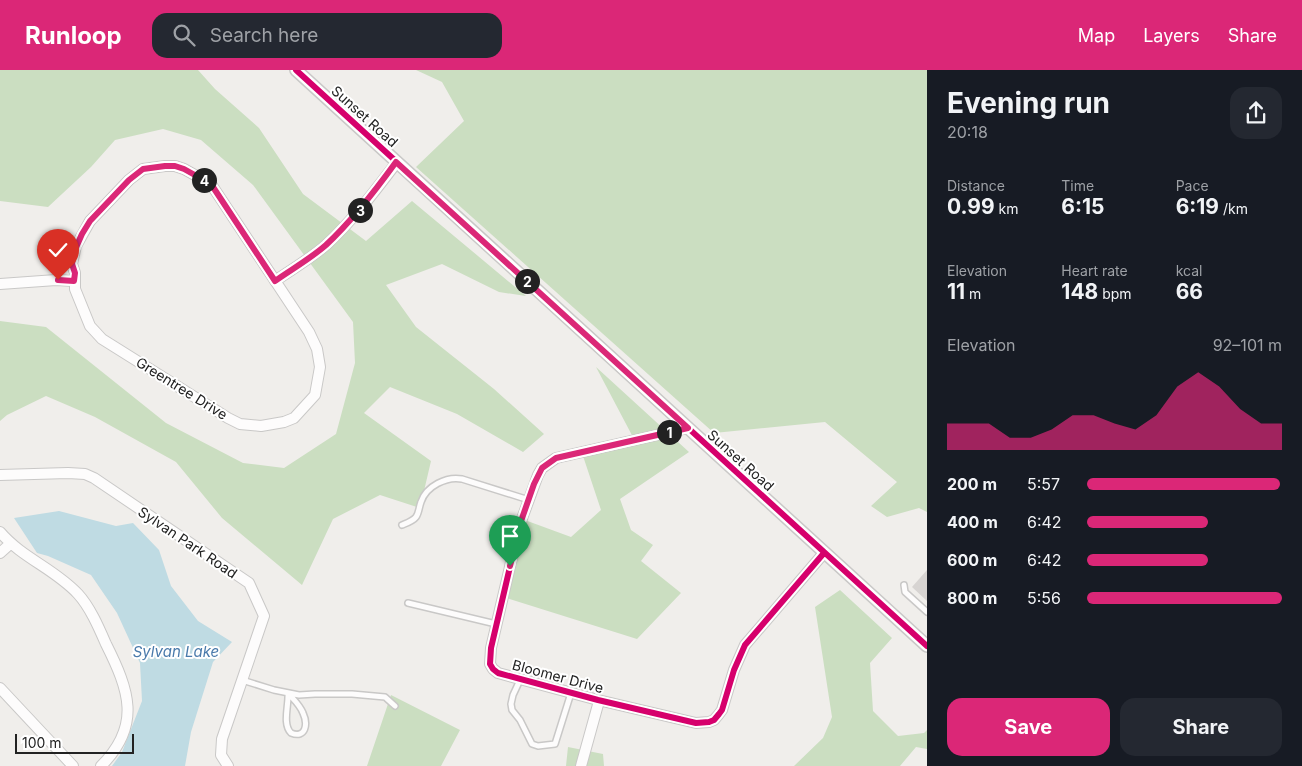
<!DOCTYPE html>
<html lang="en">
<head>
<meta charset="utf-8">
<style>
  body { margin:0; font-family:Inter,sans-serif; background:#242831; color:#f1f3f6; height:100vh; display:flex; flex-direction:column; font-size:19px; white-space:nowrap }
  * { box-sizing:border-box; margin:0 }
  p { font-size:16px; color:#9ea1a6 }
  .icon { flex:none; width:28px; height:28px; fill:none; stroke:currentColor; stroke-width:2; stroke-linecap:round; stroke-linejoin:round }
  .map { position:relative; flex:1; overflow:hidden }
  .drawer { display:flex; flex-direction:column; background:#171b24; width:375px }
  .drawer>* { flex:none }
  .scale { position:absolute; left:15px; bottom:12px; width:119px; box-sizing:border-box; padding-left:5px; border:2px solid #222; border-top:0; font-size:14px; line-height:18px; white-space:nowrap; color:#222; -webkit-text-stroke:4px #fff; paint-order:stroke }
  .pin { position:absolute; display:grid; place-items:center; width:42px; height:42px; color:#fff; margin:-51px -21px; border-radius:50% 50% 50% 0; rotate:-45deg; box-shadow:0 0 5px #0007 }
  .pin .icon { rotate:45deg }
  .km { position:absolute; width:25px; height:25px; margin:-12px; border-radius:50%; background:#222; color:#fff; font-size:14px; line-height:25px; text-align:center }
  .round { display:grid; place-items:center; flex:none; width:52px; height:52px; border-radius:15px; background:#242831 }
  .overview { display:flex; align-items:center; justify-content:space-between; height:85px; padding:0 20px }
  h1 { font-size:28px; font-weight:700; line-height:38px }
  .metrics { display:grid; grid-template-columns:repeat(3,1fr); gap:8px; height:85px; padding:5px 20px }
  .metrics div { display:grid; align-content:center }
  .metrics b { font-size:21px; font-weight:700 }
  .metrics small { font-size:14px; font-weight:400 }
  .metrics p { font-size:14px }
  .chart { height:140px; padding:10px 20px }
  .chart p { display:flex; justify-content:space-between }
  .chart svg { width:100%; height:90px; margin-top:5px; fill:#db2777; opacity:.7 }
  .button { display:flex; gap:10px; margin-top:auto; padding:10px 20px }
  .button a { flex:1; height:58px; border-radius:15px; background:#db2777; color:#fff; font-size:20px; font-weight:700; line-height:58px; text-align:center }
  .button a+a { background:#242831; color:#f1f3f6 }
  ul { padding:0 20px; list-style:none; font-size:16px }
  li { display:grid; grid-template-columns:80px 60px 1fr; align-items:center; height:38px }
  li i { height:12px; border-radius:6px; background:#db2777 }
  header { display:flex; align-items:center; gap:30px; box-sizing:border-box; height:70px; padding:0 25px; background:#db2777; color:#fff }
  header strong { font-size:24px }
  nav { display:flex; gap:28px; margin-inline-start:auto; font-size:18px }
  .search { width:350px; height:45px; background:#242831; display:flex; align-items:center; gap:12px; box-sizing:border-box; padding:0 18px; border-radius:15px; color:#9ea1a6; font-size:19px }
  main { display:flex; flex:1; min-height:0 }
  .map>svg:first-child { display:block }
</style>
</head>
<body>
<header>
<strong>Runloop</strong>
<div class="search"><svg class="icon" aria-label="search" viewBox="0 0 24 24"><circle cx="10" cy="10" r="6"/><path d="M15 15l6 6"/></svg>Search here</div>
<nav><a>Map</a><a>Layers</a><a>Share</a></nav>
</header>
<main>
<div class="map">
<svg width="927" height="696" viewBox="0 0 927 696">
  <rect width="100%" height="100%" fill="#f0eeeb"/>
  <!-- forest -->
  <path fill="#cbdec1" d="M0,0H198L215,19L259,58L303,124L366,171L412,131L526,226L499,222L442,194L386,215L416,257L494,319L544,364L523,382L457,344L390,317L364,343L431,391L420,438L380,425L333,449L302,515L222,448L176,392L95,347L46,326L7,345L0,351V251L46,257L166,353L243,393L284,398L336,364L355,293L353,252L253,115L201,70L163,59L115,70L91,97L48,137L0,131Z
    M416,0H927V442L919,438L887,447L871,436L897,412L825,352L714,363L416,97L464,51L442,12Z
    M596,297L689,382L620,429L631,460L653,475L641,491L681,523L637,569L503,527L522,449L571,467L601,440L581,380L635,371Z
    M840,520L892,568L870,593L873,641L898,666L924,663L927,660V679L916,677L900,696H794L823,668L832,647L815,537Z
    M391,625L460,660L441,696H367Z
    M568,677L603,684L604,696H566Z"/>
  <!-- water -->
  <path fill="#bfdbe3" d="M59,441L116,456L133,453L159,480L171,516L198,551L232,572L213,592L191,662L185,696H112L122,682L142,631L140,593L117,543L91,505L48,486L37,483L14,448Z"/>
  <!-- building -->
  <path fill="#d7d4d2" d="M927,500V531L912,517Z"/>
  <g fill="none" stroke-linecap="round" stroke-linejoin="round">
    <!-- service casing -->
    <g stroke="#c9c8c7" stroke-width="8">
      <path id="service" d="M402,455C407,453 413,451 416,447C419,443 419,437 421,432C426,416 447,406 462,409L529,430
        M904,515L905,522L927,542
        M408,533L496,554
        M242,610L274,620L299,625L315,624H352L385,627L395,636
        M520,610L513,625L511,634L512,640L520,650L532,674L538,676L555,674L571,623
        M288,623C293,629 300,635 303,643C308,654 306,669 291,663C282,654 289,635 288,623Z"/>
    </g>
    <!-- minor casing -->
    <g stroke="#c9c8c7" stroke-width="12">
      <path id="minor" d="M165,96H175L184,99L211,114L309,262L317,279L320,297L315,325L294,348L284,352L261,356L240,354L228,348L102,269L90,256L75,219V203L72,194L76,176L90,151L129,110L143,99Z
        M275,211C292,199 310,189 326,175C353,150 375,121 397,92
        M0,214L56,210L74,211
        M688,358L556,388L542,398L538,405L520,454L491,578L490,594L493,599L498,603L598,630L696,653L709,652L714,650L719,644L722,640L734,600L745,575L824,483
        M0,405L68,403L85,404L94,408L249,513L264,546L222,669L221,685L228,696
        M0,462C22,488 55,499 78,524C90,537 99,558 106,574C129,620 142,655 101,696
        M0,483L10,474
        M0,618L73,696
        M581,696L599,631"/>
    </g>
    <!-- tertiary casing -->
    <g stroke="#c9c8c7" stroke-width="14">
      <path id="tertiary" d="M296,0L927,576"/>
    </g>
    <!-- service -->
    <use href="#service" stroke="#fdfcfc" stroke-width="5"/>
    <!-- minor -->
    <use href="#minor" stroke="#fdfcfc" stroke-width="10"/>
    <!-- tertiary -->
    <use href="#tertiary" stroke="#fdfcfc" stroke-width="11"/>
    <!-- cycleway casing -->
    <g stroke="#fff" stroke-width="9">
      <path id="cycleway" d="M296,0L927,576
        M688,358L556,388L542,398L538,405L520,454L491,578L490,594L493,599L498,603L598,630L696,653L709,652L714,650L719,644L722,640L734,600L745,575L824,483"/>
    </g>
    <!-- cycleway -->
    <use href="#cycleway" stroke="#d6006c" stroke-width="6"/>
  </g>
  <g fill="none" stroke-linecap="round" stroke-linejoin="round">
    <!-- route casing -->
    <g stroke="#fff" stroke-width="10">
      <path id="route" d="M58,210L74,211L75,203L72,194L74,182L82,164L90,151L129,110L143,99L165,96H175L184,99L211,114L275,211C292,199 310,189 326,175C353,150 375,121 396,92L688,358L556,388L542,398L534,414L520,454L510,496"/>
    </g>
    <!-- route -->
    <use href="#route" stroke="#db2777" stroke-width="6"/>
  </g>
  <g text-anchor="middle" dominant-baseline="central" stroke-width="4" stroke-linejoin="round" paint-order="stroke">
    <!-- street labels -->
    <g font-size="14" fill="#222" stroke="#fff">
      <text transform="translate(365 46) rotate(42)">Sunset Road</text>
      <text transform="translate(182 318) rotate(32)">Greentree Drive</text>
      <text transform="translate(741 390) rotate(42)">Sunset Road</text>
      <text transform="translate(188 472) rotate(34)">Sylvan Park Road</text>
      <text transform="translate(558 606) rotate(15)">Bloomer Drive</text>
    </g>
    <!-- water labels -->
    <g font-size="15" font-style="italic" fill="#4a7aab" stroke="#fff">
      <text x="176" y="581">Sylvan Lake</text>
    </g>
  </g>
</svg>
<div class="scale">100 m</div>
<div class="pin" style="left:510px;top:496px;background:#1e9e55"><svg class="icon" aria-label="arrive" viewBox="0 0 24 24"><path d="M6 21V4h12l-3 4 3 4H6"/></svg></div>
<div class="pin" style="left:58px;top:210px;background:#d93025"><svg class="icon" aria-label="check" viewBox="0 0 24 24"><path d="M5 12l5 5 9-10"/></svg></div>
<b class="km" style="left:669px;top:362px">1</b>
<b class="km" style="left:527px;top:211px">2</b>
<b class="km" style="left:360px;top:140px">3</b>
<b class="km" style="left:204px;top:110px">4</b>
</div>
<section class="drawer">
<div class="overview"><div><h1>Evening run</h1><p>20:18</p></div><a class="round"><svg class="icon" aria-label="share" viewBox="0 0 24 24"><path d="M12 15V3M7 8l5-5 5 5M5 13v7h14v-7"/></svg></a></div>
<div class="metrics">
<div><p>Distance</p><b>0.99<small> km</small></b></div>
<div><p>Time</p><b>6:15</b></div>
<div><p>Pace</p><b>6:19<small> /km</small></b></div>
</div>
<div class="metrics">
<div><p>Elevation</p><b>11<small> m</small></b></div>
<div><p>Heart rate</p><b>148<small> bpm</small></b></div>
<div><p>kcal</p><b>66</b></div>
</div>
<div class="chart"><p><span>Elevation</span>92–101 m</p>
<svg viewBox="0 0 160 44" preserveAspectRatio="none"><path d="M0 44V31L10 31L20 31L30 38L40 38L50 34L60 27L70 27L80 31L90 34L100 27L110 13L120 6L130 13L140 24L150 31L160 31V44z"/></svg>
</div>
<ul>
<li><b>200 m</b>5:57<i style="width:99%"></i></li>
<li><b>400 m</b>6:42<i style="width:62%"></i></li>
<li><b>600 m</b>6:42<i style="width:62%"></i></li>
<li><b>800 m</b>5:56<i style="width:100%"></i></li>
</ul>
<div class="button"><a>Save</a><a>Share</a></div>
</section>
</main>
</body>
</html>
